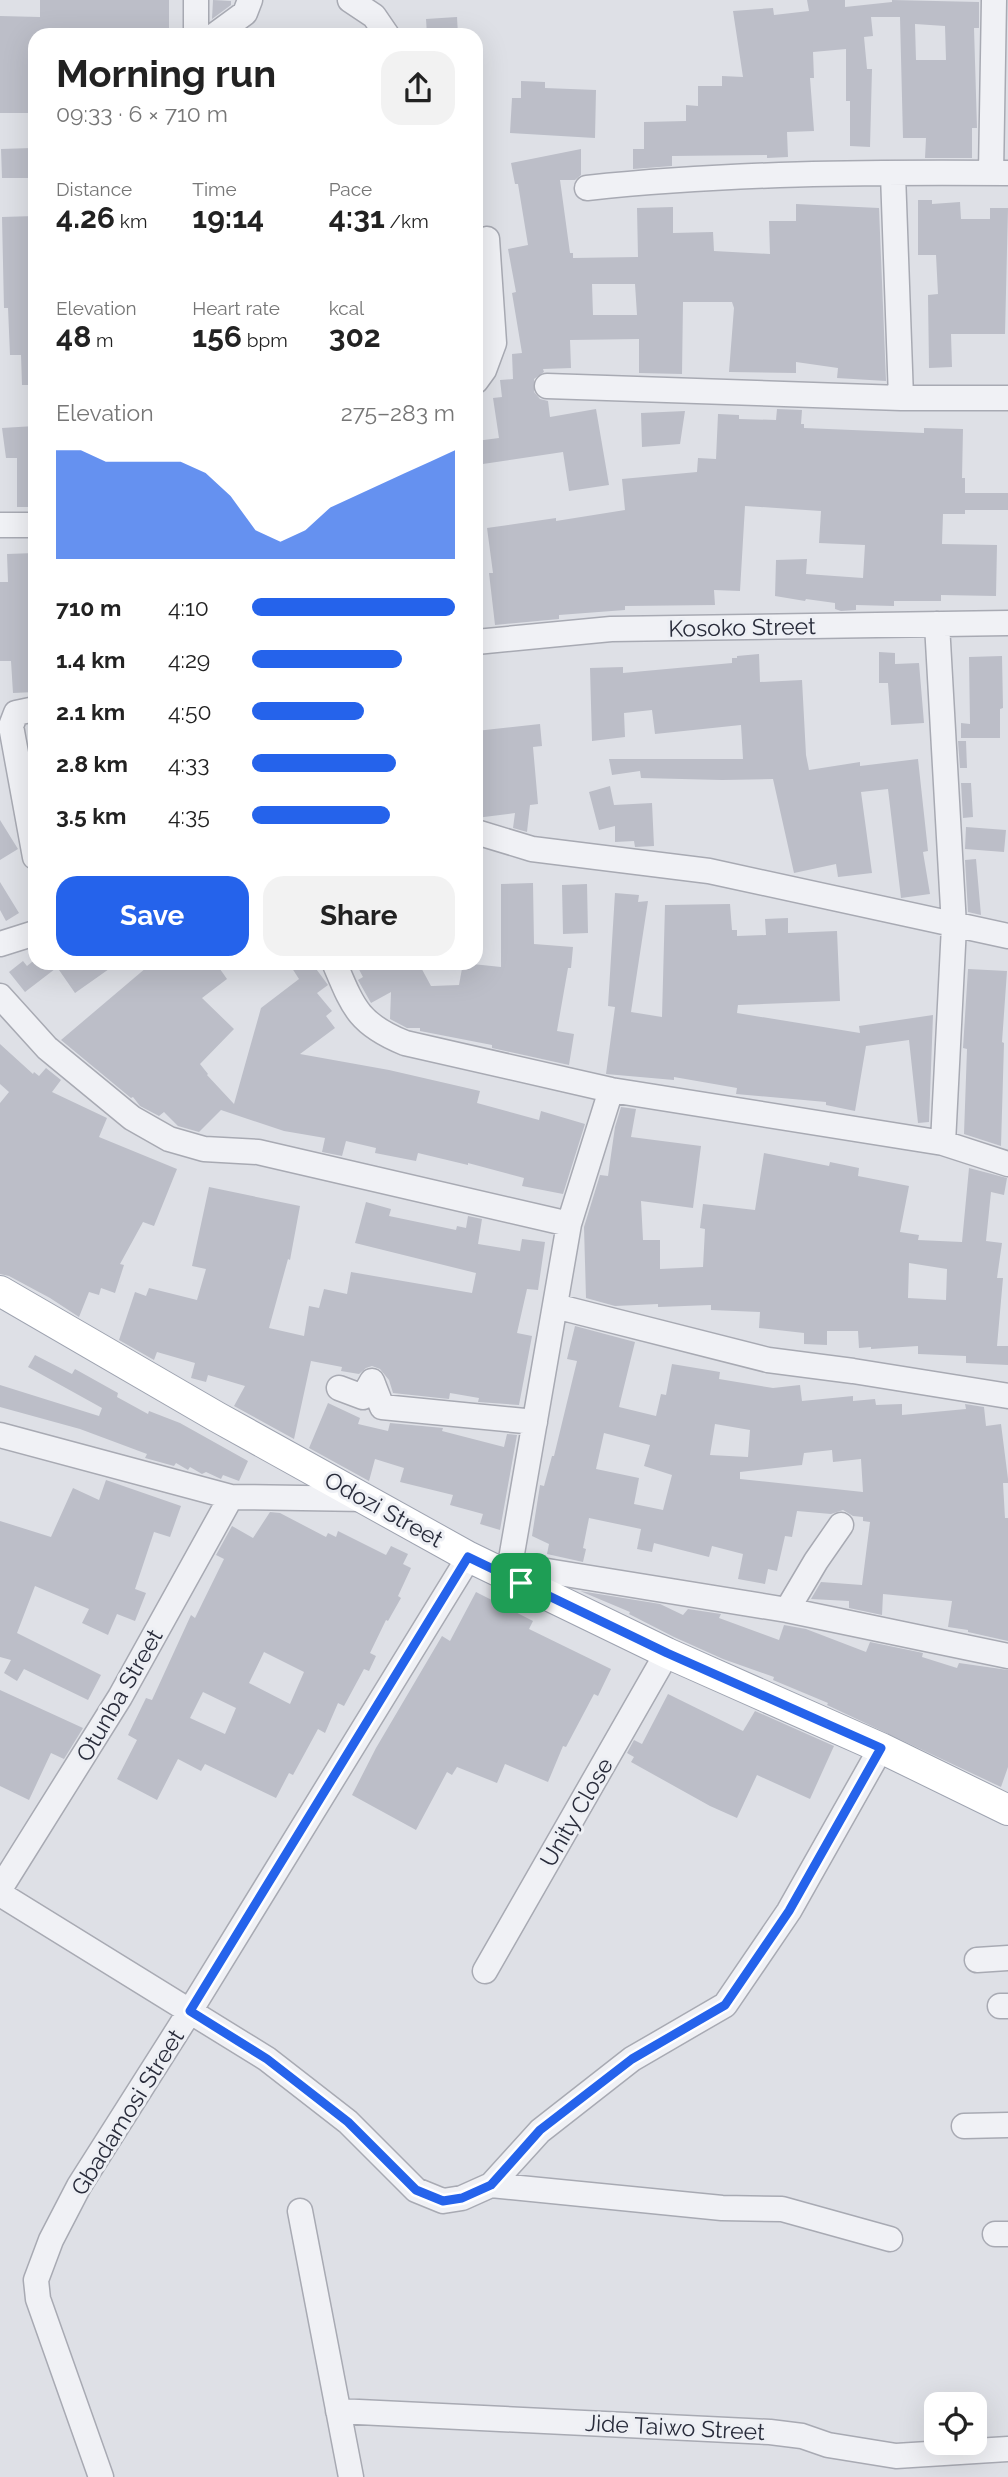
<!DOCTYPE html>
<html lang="en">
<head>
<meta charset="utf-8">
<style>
  body { margin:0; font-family:Raleway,sans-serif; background:#f2f2f2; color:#222; height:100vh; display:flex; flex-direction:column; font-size:26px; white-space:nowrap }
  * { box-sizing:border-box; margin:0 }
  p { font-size:23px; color:#767676 }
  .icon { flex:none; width:38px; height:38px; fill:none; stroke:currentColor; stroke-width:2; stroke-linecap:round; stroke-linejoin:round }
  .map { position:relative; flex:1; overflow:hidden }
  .drawer { position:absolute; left:28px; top:28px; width:455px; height:942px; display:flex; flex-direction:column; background:#fff; border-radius:21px; box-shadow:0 7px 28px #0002 }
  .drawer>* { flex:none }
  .fabs { position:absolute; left:924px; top:2392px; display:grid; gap:14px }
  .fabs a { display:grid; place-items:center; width:63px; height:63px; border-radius:14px; background:#fff; box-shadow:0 7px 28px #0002; font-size:35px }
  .pin { position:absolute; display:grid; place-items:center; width:60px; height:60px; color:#fff; margin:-30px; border-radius:14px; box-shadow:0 4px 10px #0006 }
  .round { display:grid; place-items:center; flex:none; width:74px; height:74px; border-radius:21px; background:#f2f2f2 }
  .head { display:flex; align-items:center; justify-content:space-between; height:119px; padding:0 28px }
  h1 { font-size:38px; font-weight:700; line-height:52px }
  .stats { display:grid; grid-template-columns:repeat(3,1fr); gap:10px; height:119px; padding:7px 28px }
  .stats div { display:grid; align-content:center }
  .stats b { font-size:30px; font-weight:700 }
  .stats small { font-size:19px; font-weight:400 }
  .stats p { font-size:19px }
  .chart { height:196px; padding:14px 28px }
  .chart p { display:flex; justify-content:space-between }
  .chart svg { width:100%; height:126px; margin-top:7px; fill:#2563eb; opacity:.7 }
  .action { display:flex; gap:14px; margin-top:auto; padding:14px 28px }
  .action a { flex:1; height:80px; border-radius:21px; background:#2563eb; color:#fff; font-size:28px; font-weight:700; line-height:80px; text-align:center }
  .action a+a { background:#f2f2f2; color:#222 }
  ul { padding:0 28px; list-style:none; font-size:23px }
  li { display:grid; grid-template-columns:112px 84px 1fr; align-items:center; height:52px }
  li i { height:18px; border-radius:9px; background:#2563eb }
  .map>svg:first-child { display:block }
</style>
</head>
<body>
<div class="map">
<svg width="1008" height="2477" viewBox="0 0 1008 2477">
  <rect width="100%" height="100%" fill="#dee0e6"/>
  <!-- building -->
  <path fill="#bcbec8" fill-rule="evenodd" d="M40,0H169V35H35L34,113H0V16L40,17Z
    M213,0L231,1V5L212,19Z
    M807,0H845V7L892,2V0L979,2V28H974L977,128H972V158H925L926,138H903L900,17H871L873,36L864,37L867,69H872L870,147L850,146V101H846V49L813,52L814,78H810L814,131L787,132L788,157L767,158V155L672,156V166L633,169V149H644V122L686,121V105L698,106V86H722V76L743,77L733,11L773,8L774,15L809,11ZM915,24L945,26L946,60H916Z
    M457,17L458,35H427L426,19Z
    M521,81L545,82V88L596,90L595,138L510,133L512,98H521Z
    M32,148V178H2L1,149Z
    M581,149V175L575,180H560L570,253H573V258L638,257L637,208L673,207V233L713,232L714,251L770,254L769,221H796V204L879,208L886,381L837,378L838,368L796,362V373L729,372L734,308L732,302H683L682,374L639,373V339L570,340L571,368L543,369L544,372L534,379V392L540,399L548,401L550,417L596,409L609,485L569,491L563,452L476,465V441L499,438L493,398L502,397L500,380L513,379L512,354L522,353L512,293L516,292L508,249L528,245L518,184H515L511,163ZM592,284H635L637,315H593Z
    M918,200H932V204L960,202L961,219H990V208H1008L1005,334H951L952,367L929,368L928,295L938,294L936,255H918Z
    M35,216V385H22L21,355H10L8,308H4L2,217Z
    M777,409L802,410L801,424H804V428L924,433V428L963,429L962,478H965V493H1008V510H965V514H943L942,544L997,545L996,596L941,595V601H894V606L856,605V610L841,611L835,609V603L806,599L805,601L775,596L776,560L807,559L806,574L863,578L865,545L819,543L821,511L745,506L740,591L714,590L715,605L625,606V610L559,615V619L495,625L489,573H493L487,528L556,518V521L625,510L622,479L697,472L698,458L716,459L718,414L739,415V419L776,420Z
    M685,411L680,444L642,447L641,413Z
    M35,426V507H17V458H6L2,428Z
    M35,553V692L13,693L11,661H0V582H8L7,554Z
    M879,652L895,653V664L919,663L924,723L891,725L888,683H879Z
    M759,654L760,682L802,680L806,755L809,770L860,762V766L918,759L928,851L923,852L930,894L901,898L888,789L861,792L872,873L838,877L836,864L794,873L773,779L722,780L641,778L640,771L612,775L609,759H743L741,725L655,734L652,710L624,713L625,737L592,741L590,668L623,667V673L732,663V658H737V656Z
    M1002,656L1003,708L1000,709V738H961V723L970,724L969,657Z
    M540,724L542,746L533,747L538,804L530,805L527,832L513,828L515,813L476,818V731Z
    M958,741H966L967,768H960Z
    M961,783H971L973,817L963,818Z
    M610,786L614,805L652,803L654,846L635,847L634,841L615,842V826L599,830L589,792Z
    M0,820L18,849L0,860Z
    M966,827L1006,830L1004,852L965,849Z
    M976,859L981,915L968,912L965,860Z
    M0,882L19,913L6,921L0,910Z
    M533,883L534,944L573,947L571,968H568L557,1031L574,1034L569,1065L492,1048V1045L420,1031V1028H407L390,1019L391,992L371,1003L358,980L363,977L355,962H418L431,986H433L459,985L463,963L501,967V884Z
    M587,884L588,933L563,934L562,885Z
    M615,893L639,895L638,902L648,901L631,1012L662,1017L665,905L730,904L732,930H737V936L766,935L765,919L788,918V933L837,931L840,1001L738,1005L737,1013L860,1033L859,1026L933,1015L929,1122L918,1123L909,1040L866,1046L855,1111L826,1105V1102L736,1094L737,1088L674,1077V1080L606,1074L615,1007L608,1006Z
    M23,961L27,966L32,962H64L25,992L9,972Z
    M69,962H119L75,993L59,970Z
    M153,962H215L227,979L202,998L234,1029L200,1064L208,1074L207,1075L234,1104L261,1008L299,979L288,962H311L328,985L317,993L332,1011L326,1016L335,1028L300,1054L389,1070L480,1091L477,1103L539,1120L541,1111L585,1124L563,1194L522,1186L524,1178L468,1163V1165L418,1153L416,1161L375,1153L376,1148L346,1141L342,1156L322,1152L325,1138L284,1131L221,1110L199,1132L178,1126L164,1112L159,1116L140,1106L133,1097L131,1098L61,1040Z
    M968,969L1007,971L1002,1042L1004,1043L1001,1146L964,1134L967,1049L963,1048Z
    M0,1044L33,1074L34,1072L39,1076L46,1068L61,1080L52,1092L107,1118L99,1137L177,1169L154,1226L143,1222L120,1264L124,1265L115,1293L101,1288L99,1295L89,1292L79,1317L50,1298L9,1276L0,1274V1103L9,1092L0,1084Z
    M621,1107L636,1109L631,1137L701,1146L693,1208L641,1201L643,1240H660V1269L703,1267L705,1229L700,1228L703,1204L755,1210L764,1153L829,1166L830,1162L859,1168L858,1176L909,1186L900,1232L919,1235L918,1240L962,1242L969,1168L1007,1178L1004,1195L991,1192L986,1241L1002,1243L997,1278H1003L997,1346H1008V1365L966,1363V1356L918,1354V1346L871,1349V1347L859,1348L858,1331H827V1345L804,1344V1333L759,1328L760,1312L711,1310V1305L658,1307V1304L615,1306L586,1298L584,1227L600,1175L608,1176L615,1127ZM909,1263L947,1269L946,1300L908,1298Z
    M209,1187L300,1206L290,1260L288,1259L269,1328L304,1336L309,1306L319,1308L324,1289L347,1294L351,1272L472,1293L476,1273L355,1243L366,1202L391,1209L389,1216L456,1230L457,1226L466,1228L468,1216L482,1219L478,1244L520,1251L522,1239L545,1242L538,1290L527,1289L517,1333L532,1336L519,1405L478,1402L479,1398L450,1393L449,1399L393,1393L389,1380L380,1369L372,1366L366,1368L359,1374L341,1371L342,1367L311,1361L294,1439L234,1406L245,1386L208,1375L206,1382L191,1378L195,1363L157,1352L154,1360L119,1340L135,1292L146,1296L149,1288L197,1300L206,1269L192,1266Z
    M575,1326L635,1342L619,1407L656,1416L661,1394L666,1395L672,1364L720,1372L719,1379L773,1388L800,1385L802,1401L853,1396V1401L875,1399L876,1405L902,1404V1415L966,1409L965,1404L984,1407L986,1426L1001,1424L1008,1479V1483H1003L1005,1518H1008V1641L968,1632V1630L948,1627L952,1601L883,1594L882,1615L849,1608V1601L811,1599L821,1582L862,1585L870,1522L863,1521V1517L853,1516L843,1510L831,1514L797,1511L792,1537L785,1536L777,1571L768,1569L765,1584L738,1579L743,1554L712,1546L709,1557L654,1543L652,1552L637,1549L641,1529L589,1518L583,1548L586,1549L583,1562L547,1554L549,1544L532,1536L540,1485L544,1486L552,1456H554L577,1361L567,1359ZM715,1424L750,1430L748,1457L710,1455ZM604,1433L650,1445L644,1466L672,1475L663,1510L634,1504L639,1478L596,1469ZM832,1450L833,1462L861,1459L863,1492L740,1479V1472L802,1465L804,1453Z
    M35,1355L72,1374L75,1369L118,1393L117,1397L148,1414L149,1411L180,1423L248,1461L239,1481L223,1475L221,1479L206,1472L202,1474L190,1467L188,1470L176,1463L174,1466L145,1458L147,1454L80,1429L0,1407V1385L99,1416L102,1408L28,1367Z
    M328,1403L360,1418L358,1424L388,1431L390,1423L443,1428L442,1431L504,1447L507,1434L517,1435L500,1530L480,1524L483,1514L450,1505L453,1495L400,1482L404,1468L375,1459L369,1481L309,1448Z
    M106,1480L181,1506L170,1537L154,1532L135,1589L146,1593L135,1621L117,1614L108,1635L82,1623L89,1609L35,1586L17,1633L101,1675L88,1700L24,1669L17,1681L4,1673L11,1660L0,1657V1521L51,1537L73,1488L99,1500Z
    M270,1512L280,1513L326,1537L328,1533L336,1537L338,1531L386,1555L391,1546L408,1554L403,1564L411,1568L398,1596L401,1598L388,1621L386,1620L370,1653L376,1656L369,1671L364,1669L344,1706L338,1703L325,1733L318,1729L293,1775L289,1773L276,1798L205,1764L201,1771L178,1759L157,1800L117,1779L137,1740L128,1735L146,1698L152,1700L191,1615L195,1618L224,1559L216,1555L232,1526L253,1538ZM264,1652L304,1672L290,1704L249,1683ZM203,1692L236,1708L225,1734L190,1718Z
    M580,1591L660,1604L683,1615L688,1609L721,1614L719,1618L779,1640L784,1625L806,1629L866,1652L870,1642L923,1653L922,1657L957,1668L959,1663L1008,1670V1767L1001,1787L827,1705L828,1703L773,1680L774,1677L723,1659L674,1637L629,1614L630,1612Z
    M476,1592L533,1621L529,1629L611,1669L598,1696L594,1694L566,1747L563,1746L548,1782L505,1764L497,1783L457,1767L452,1775L447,1772L416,1830L352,1795L376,1748L442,1636L450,1641Z
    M0,1690L83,1728L64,1759L51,1753L29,1800L0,1786Z
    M668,1694L743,1731L755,1711L834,1746L810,1799L757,1775L737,1818L710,1806L631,1762L634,1757L627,1753L634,1740L642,1744Z"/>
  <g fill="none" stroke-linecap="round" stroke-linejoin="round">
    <!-- minor casing -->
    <g stroke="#a8aab3" stroke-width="27">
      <path id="minor" d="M196,0V35
        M350,0L374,16L387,35
        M215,35L245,13L250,0
        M991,173L994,0
        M893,174L901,398
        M587,188C727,173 867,172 1008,173
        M476,381L484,370L494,343L487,239
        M547,386L901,398H1008
        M0,525H35
        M937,624L954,926L943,1143
        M476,642L611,629L1008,623
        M35,709L16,713L11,726L35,857
        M476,832L532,849L709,871L1008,936
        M0,944L35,933
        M334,962C353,1007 358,1024 405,1043L611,1090L943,1143L1008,1164
        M0,996L47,1048L132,1118L169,1139L204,1149L258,1152L569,1224
        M555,1306L768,1360L853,1371L1008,1396
        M339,1388L363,1397L372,1381L382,1407L535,1422
        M0,1435L231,1497L366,1499
        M510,1565L787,1610L1008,1656
        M521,1583L510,1565L569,1224L611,1090
        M787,1610L816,1561L841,1525
        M0,1889L120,1697L231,1497
        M0,1894L267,2059L348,2122L416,2190L443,2201L462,2198L491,2185L722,2208L782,2209L890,2239
        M977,1960L1008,1958
        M485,1971L667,1653
        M1000,2006H1008
        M964,2126L1008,2125
        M491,2185L540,2131L632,2059L725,2005L789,1911L881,1748
        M300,2211L351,2477
        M995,2234H1008
        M338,2411L770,2432L802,2436L828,2445L896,2456L1008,2449
        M101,2477L38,2299L36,2280L51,2240L79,2186L190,2011L469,1557"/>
    </g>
    <!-- major casing -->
    <g stroke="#9ea3b0" stroke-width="32">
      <path id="major" d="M0,1291L217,1417L469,1557L667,1653L881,1748L1008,1810"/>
    </g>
    <!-- minor -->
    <use href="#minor" stroke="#f0f1f5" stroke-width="24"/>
    <!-- major -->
    <use href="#major" stroke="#fff" stroke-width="30"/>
  </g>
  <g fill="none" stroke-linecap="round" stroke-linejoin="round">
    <!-- route casing -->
    <g stroke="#fff" stroke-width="14">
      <path id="route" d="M468,1557L667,1653L881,1748L789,1911L725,2005L632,2059L540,2130L491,2185L462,2198L443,2201L416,2190L348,2122L267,2059L190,2011Z"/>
    </g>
    <!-- route -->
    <use href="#route" stroke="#2563eb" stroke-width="9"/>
  </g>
  <g text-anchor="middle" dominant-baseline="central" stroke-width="6" stroke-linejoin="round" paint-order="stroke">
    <!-- street labels -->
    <g font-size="23" fill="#292c3b" stroke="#edeff4">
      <text transform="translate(742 627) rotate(-1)">Kosoko Street</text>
      <text transform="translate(384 1509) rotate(29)">Odozi Street</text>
      <text transform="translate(119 1695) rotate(-60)">Otunba Street</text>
      <text transform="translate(576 1812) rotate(-60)">Unity Close</text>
      <text transform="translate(127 2112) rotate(-58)">Gbadamosi Street</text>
      <text transform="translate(675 2427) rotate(3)">Jide Taiwo Street</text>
    </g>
  </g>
</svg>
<div class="fabs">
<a><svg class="icon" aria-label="locate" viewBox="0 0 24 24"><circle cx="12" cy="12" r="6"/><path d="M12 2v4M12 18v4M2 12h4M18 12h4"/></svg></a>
</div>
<div class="pin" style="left:521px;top:1583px;background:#1e9e55"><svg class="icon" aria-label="arrive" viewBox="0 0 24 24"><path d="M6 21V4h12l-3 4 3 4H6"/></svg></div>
<section class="drawer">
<div class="head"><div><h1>Morning run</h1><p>09:33 · 6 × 710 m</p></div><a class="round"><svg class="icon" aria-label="share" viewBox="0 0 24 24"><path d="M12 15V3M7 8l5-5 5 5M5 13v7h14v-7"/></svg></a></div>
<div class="stats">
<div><p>Distance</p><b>4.26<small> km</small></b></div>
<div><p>Time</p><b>19:14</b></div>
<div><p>Pace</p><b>4:31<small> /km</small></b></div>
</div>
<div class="stats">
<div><p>Elevation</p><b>48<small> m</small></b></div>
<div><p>Heart rate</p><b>156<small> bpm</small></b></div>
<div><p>kcal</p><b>302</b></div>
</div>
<div class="chart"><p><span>Elevation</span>275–283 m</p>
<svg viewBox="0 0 160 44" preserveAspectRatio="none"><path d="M0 44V6L10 6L20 10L30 10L40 10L50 10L60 14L70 22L80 34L90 38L100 34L110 26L120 22L130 18L140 14L150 10L160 6V44z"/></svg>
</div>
<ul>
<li><b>710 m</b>4:10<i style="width:100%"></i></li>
<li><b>1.4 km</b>4:29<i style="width:74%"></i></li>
<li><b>2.1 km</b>4:50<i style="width:55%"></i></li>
<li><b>2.8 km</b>4:33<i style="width:71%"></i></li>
<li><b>3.5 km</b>4:35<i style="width:68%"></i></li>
</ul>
<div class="action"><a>Save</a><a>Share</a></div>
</section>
</div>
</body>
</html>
